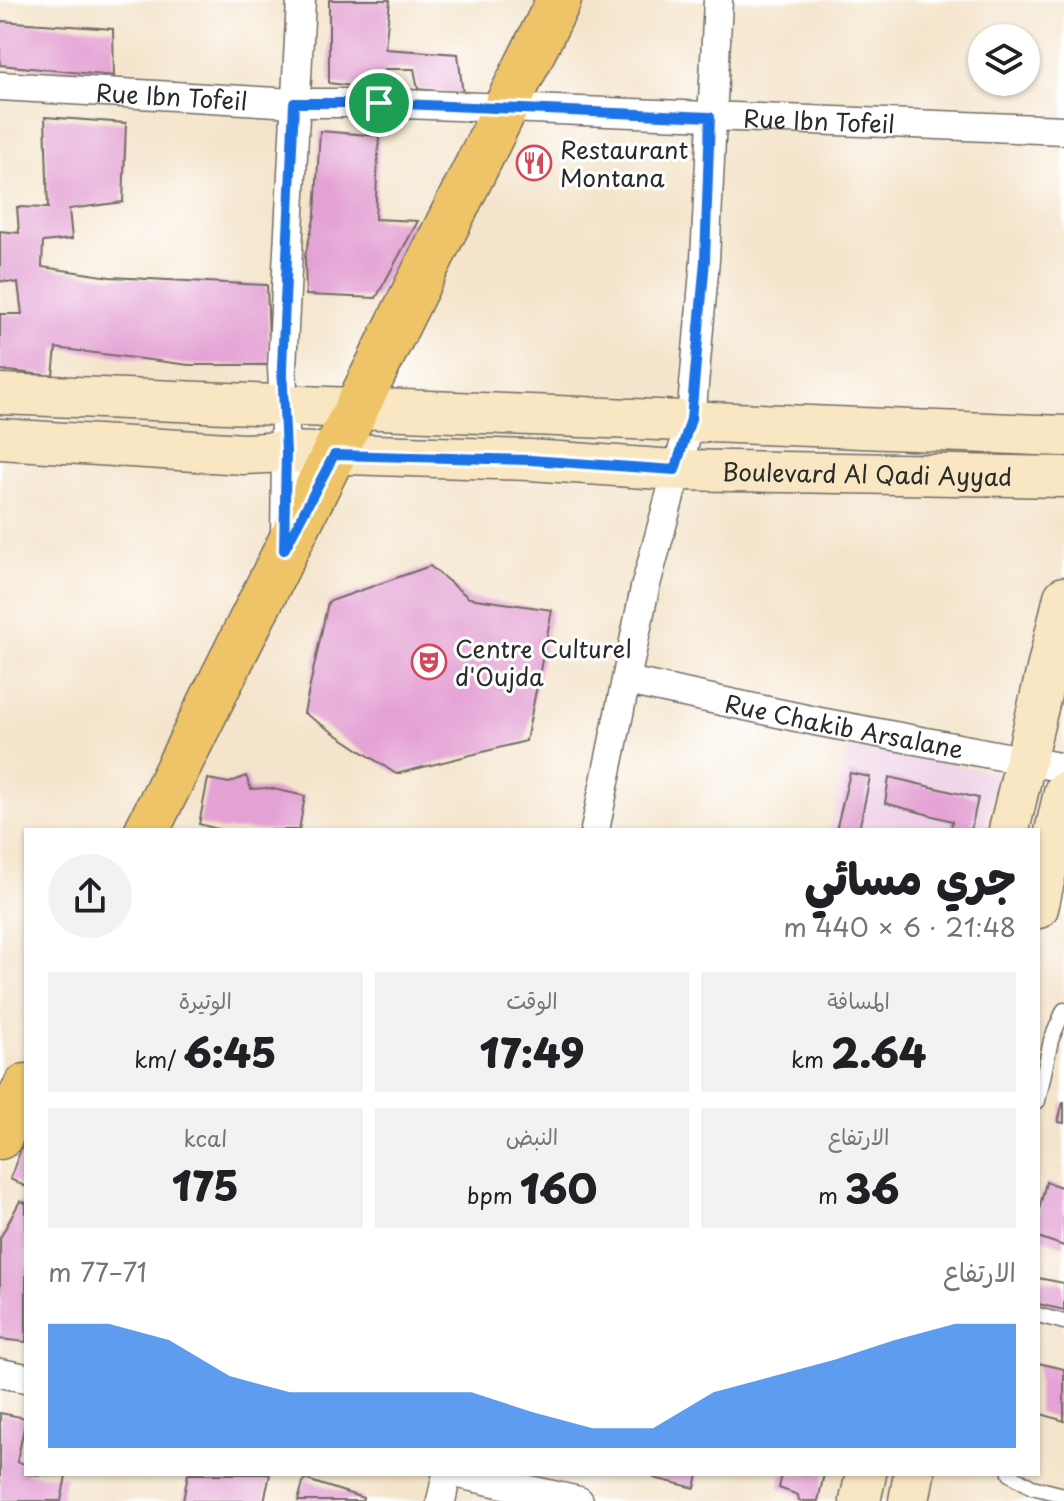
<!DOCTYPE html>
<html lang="ar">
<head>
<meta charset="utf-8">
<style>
  body { margin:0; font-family:"Playpen Sans","Playpen Sans Arabic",sans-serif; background:#f2f2f2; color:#202124; direction:rtl; height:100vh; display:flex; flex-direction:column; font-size:30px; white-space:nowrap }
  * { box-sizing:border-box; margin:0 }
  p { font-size:26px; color:#757577 }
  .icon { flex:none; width:44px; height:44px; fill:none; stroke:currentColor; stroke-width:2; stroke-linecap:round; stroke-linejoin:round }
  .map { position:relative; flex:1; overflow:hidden; direction:ltr }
  .sheet { position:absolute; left:24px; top:828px; width:1016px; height:648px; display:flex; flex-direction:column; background:#fff; border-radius:0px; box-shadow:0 2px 6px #0004; direction:rtl }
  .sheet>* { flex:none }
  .tools { position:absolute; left:968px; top:24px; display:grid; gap:16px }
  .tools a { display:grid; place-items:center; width:72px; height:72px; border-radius:50%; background:#fff; box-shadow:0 2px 6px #0004; font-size:40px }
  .pin { position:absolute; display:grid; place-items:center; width:68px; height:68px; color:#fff; margin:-34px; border:4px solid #fff; border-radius:50%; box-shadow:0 2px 8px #0007 }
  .round { display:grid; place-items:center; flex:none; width:84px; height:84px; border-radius:42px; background:#f2f2f2 }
  .headline { display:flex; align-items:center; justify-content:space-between; height:136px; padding:0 24px }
  h1 { font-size:44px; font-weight:800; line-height:60px }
  .figures { display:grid; grid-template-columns:repeat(3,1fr); gap:12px; height:136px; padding:8px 24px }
  .figures div { display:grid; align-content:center; border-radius:0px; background:#f2f2f2; text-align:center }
  .figures b { font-size:40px; font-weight:800 }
  .figures small { font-size:22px; font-weight:400 }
  .figures p { font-size:22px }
  .chart { height:224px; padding:16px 24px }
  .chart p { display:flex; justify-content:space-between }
  .chart svg { width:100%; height:144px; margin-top:8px; fill:#1a73e8; opacity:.7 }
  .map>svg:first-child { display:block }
</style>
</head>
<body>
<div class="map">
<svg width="1064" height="1501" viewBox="0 0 1064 1501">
  <rect width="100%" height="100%" fill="#fff"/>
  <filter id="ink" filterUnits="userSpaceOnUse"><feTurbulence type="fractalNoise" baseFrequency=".0125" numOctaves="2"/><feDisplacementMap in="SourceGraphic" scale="16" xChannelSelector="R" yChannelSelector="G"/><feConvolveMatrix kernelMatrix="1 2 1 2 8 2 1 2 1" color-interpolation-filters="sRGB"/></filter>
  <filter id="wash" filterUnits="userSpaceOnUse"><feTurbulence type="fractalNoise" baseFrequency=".006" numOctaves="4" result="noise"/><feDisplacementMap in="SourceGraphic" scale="32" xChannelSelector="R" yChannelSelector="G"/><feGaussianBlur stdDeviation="1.8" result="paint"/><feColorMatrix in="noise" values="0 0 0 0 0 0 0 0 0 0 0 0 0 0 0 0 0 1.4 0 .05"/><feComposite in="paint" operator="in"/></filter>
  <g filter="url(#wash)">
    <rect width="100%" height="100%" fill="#f4e4cb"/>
    <!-- built -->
    <path fill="#efd0e6" d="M850,740L997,774L984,830H829Z"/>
    <g id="blocks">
      <!-- building -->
      <path fill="#e4a2d4" d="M329,0H390L385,49L458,54L463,95L418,89L414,69H385V90L329,83Z
        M0,21L113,29L114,76L0,65Z
        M45,117L126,123L123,202L69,209L72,239L43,242L42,267L110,277L267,285L270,365H189L56,348L53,376L0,370V314H22L18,283L0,281V231L19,233L17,207L48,208Z
        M320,131L379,136L375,219L418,221L376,298L306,295L305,256L315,215Z
        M430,566L469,598L552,610L526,741L396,774L304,713L328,602Z
        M850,773L870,777L859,830H836Z
        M246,776L251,789L269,788L305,796L299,830H221L199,824L208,779L229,783Z
        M889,777L978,798L971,830H951L952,821L885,803Z
        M1063,1102H1064V1123L1058,1122Z
        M26,1135V1187L10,1179Z
        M1046,1182L1064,1188V1246L1038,1237V1214Z
        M20,1201L26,1203V1342L0,1339V1238Z
        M1038,1278L1064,1283V1310L1038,1304Z
        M1038,1363L1064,1369V1421L1038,1413Z
        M0,1413L26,1418L17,1462L26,1464V1474L66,1476L61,1501H0Z
        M188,1474H266L270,1475L264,1501H183Z
        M656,1474H698L695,1488L654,1478Z
        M782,1474H824L818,1501H799L798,1495L779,1488Z
        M304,1479L363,1498L362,1501H298Z"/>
    </g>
  </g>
  <g filter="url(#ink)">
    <use href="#blocks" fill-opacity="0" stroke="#716c63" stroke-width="2"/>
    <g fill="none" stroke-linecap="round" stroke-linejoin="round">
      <!-- lane casing -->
      <g stroke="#716c63" stroke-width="17">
        <path id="lane" d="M1038,1101L1051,1040L1064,1010
          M1038,1315L1064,1322
          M1010,1474L1032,1487L1064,1495"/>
      </g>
      <!-- street casing -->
      <g stroke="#716c63" stroke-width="31">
        <g id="street">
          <path id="s1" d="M0,86L294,103H379L1064,130"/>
          <path d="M285,539L286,452L282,367L301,0"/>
          <path id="s2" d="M627,681L820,722L1064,768"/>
          <path d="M595,830L645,588L691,419L705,260L718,0"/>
          <path d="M0,1373L26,1378"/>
          <path d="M459,1474L579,1501"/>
          <path d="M441,1501L447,1474"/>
        </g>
      </g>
      <!-- secondary casing -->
      <g stroke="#716c63" stroke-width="43">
        <g id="secondary">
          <path d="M0,394L1064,436"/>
          <path id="s3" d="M0,439L244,454L286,452L530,460L675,470L1064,477"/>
          <path d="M1009,830L1064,597"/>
          <path d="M1038,908L1064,792"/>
          <path d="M860,1501L866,1474"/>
          <path d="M909,1501L914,1474"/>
        </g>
      </g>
      <!-- primary casing -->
      <g stroke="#716c63" stroke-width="47">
        <path id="primary" d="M147,830L559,0
          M0,1137L26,1086"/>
      </g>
      <!-- lane -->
      <use href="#lane" stroke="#fff" stroke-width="14"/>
      <!-- street -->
      <use href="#street" stroke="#fff" stroke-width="28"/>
      <!-- secondary -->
      <use href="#secondary" stroke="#f9e7c3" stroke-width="40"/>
      <!-- primary -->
      <use href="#primary" stroke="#efc469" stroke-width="44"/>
    </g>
  </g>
  <g fill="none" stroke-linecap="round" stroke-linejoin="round" filter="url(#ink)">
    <!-- route casing -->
    <g stroke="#fff" stroke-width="16">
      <path id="route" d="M294,103H379L710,117L705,260L691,419L675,470L530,460L334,455L284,550L286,452L282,367Z"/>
    </g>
    <!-- route -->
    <use href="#route" stroke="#1a73e8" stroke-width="10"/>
  </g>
  <!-- icons -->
  <defs>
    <g id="restaurant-ring" transform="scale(1.8)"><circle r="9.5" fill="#fff" stroke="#d1495b" stroke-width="1.5"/><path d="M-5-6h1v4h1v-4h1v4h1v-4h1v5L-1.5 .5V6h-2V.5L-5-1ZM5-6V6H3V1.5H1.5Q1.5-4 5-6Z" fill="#d1495b"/></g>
    <g id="theatre-ring" transform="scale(1.8)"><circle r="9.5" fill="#fff" stroke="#d1495b" stroke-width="1.5"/><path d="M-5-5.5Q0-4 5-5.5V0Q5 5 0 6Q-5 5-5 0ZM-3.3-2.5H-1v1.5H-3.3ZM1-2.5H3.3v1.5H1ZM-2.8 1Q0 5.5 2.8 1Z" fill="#d1495b"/></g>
  </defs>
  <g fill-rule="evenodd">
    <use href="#restaurant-ring" x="534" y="163"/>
    <use href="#theatre-ring" x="429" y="662"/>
  </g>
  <g text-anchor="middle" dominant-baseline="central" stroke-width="6" stroke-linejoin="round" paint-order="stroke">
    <!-- street labels -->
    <g font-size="24" fill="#2b2b2b" stroke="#fff">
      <text stroke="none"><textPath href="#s1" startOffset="172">Rue Ibn Tofeil</textPath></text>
      <text stroke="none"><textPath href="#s1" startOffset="820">Rue Ibn Tofeil</textPath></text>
      <text stroke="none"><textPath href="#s3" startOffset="868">Boulevard Al Qadi Ayyad</textPath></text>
      <text stroke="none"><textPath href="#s2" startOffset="222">Rue Chakib Arsalane</textPath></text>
    </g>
    <!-- poi labels -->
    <g font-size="24" fill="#2b2b2b" stroke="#fff" text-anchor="start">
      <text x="560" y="149">Restaurant<tspan x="560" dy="28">Montana</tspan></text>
      <text x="455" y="648">Centre Culturel<tspan x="455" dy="28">d'Oujda</tspan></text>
    </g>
  </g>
</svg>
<div class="tools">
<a><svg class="icon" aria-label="layers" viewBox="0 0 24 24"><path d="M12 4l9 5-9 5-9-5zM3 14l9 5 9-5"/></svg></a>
</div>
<div class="pin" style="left:379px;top:103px;background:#1e9e55"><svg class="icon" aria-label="arrive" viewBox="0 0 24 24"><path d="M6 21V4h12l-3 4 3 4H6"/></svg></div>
<section class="sheet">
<div class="headline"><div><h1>جري مسائي</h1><p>21:48 · 6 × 440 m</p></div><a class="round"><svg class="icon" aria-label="share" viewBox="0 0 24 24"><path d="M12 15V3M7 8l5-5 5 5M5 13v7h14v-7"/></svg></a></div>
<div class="figures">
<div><p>المسافة</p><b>2.64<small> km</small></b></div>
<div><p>الوقت</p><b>17:49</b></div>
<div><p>الوتيرة</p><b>6:45<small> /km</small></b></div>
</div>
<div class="figures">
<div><p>الارتفاع</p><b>36<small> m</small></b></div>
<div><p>النبض</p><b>160<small> bpm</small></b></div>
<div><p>kcal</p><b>175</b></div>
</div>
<div class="chart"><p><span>الارتفاع</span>71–77 m</p>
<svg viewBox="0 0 160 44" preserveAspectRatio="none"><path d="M0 44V6L10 6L20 11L30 22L40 27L50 27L60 27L70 27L80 33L90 38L100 38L110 27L120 22L130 17L140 11L150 6L160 6V44z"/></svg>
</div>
</section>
</div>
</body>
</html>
